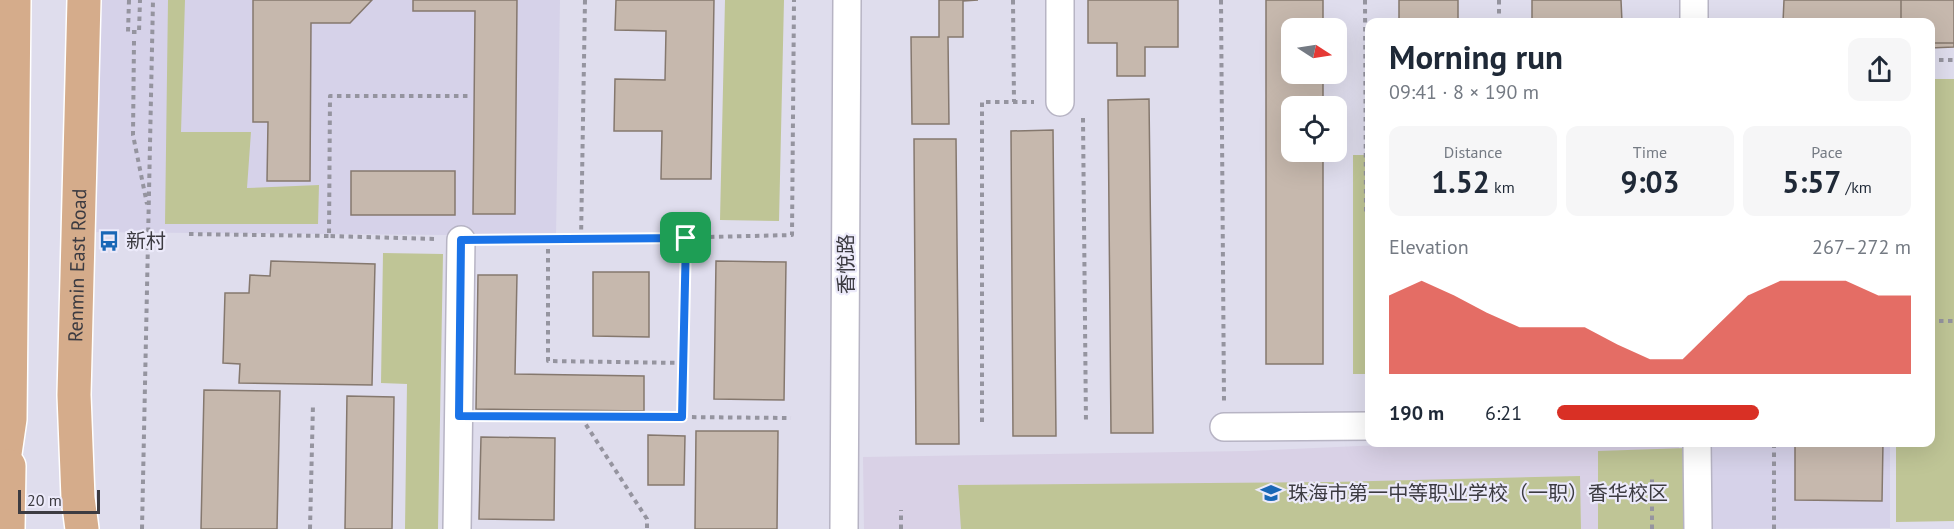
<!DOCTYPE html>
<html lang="en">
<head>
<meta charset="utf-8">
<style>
  body { margin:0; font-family:"PT Sans","Noto Sans SC",sans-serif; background:#f6f6f7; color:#1f2937; height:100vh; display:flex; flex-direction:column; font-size:22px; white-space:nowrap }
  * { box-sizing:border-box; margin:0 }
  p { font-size:20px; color:#747a83 }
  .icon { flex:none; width:33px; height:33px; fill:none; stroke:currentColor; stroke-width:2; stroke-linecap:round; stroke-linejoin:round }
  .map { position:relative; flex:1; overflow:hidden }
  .sheet { position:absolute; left:1365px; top:18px; width:570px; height:429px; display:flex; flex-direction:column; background:#fff; border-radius:12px; box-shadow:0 6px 24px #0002 }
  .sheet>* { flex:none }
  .needle { width:39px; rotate:102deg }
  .controls { position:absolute; left:1281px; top:18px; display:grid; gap:12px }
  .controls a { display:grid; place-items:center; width:66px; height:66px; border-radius:12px; background:#fff; box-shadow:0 6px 24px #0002; font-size:30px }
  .scale { position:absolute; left:18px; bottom:15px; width:82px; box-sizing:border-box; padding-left:6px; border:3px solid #3c3b41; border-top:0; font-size:16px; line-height:21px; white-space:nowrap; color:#3c3b41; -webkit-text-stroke:4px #eceafa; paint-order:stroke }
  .pin { position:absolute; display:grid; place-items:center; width:51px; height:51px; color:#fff; margin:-26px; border-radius:12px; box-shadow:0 3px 9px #0006 }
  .round { display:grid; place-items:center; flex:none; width:63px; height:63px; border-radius:12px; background:#f6f6f7 }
  .headline { display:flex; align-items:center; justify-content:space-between; height:102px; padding:0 24px }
  h1 { font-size:33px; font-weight:700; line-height:45px }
  .figures { display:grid; grid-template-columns:repeat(3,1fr); gap:9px; height:102px; padding:6px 24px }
  .figures div { display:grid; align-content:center; border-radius:12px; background:#f6f6f7; text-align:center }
  .figures b { font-size:30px; font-weight:700 }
  .figures small { font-size:16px; font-weight:400 }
  .figures p { font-size:16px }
  .chart { height:168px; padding:12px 24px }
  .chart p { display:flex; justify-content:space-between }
  .chart svg { width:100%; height:108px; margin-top:6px; fill:#d93025; opacity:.7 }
  ul { padding:0 24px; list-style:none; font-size:20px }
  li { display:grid; grid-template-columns:96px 72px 1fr; align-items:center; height:45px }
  li i { height:15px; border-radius:8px; background:#d93025 }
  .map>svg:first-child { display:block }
</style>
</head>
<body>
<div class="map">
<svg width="1954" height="529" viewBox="0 0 1954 529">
  <rect width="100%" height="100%" fill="#dfdded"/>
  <!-- built -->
  <path fill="#d6d2e9" d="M84,0H560L556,236L79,232Z
    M1698,443H1890V528L1698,529Z"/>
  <!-- education -->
  <path fill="#d9d1e6" d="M1448,442L1679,443V529H864L863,457L1247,451Z"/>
  <!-- green -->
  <path fill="#bfc596" d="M168,0H185L181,132H251L247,188L319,185L318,224H165Z
    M725,0H784L779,221L720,220Z
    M1931,79H1954V521L1896,522V443L1930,442Z
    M1353,155H1369V374H1353Z
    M383,253L443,254L438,529H405L407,384L381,383Z
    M1687,448L1688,529H1598V451Z
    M1580,476L1581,529H961L958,485L1333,482Z"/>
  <!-- building -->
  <path fill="#c6b8ad" stroke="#85786e" stroke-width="1.5" d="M253,0H372L350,23H311L310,181H267L268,122H253Z
    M413,0H517L515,214H473L475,11H413Z
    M616,0H714L711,179H661L662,131H614L615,79L665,80L666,31L615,30Z
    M939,0H978L963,1V37H948L949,124H912L911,37H939Z
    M1088,0H1178V47H1145V76H1117V43H1088Z
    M1266,0H1323V28H1292V74H1323V106H1292V152H1323V364H1266Z
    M1399,0H1458V22H1399Z
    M1532,0H1621L1622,22H1532Z
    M1784,0H1954V47L1930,48V22H1783Z
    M1901,0H1954V43H1930V22H1901Z
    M1149,99L1153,433H1111L1108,100Z
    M1053,130L1056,436H1013L1011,131Z
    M914,139H956L959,444H916Z
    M351,171H455V215H351Z
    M271,261L375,264L372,385L239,383L240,364L223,363L225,293H249L250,275L270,276Z
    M716,261L786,262L784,400L714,399Z
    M593,272H649V337L593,336Z
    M478,275H517L515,374L644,376V411L476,409Z
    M204,390L280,391L277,529H201Z
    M347,396L394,397L392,529H345Z
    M696,431H778L777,529H695Z
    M648,435L685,436L684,485H648Z
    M481,437L555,438L554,520L479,519Z
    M1795,442H1883L1882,501L1795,500Z"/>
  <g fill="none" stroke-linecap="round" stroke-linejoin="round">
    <!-- minor casing -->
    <g stroke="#b7b4c4" stroke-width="30">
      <path id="minor" d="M1694,0V22
        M1060,102V0
        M1224,427L1370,426
        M1697,442L1698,529
        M457,529L461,240
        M844,529L847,0"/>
    </g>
    <!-- major casing -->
    <g stroke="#fff" stroke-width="36">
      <g id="major">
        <path d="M0,488L10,419L14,0"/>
        <path d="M8,529L9,466"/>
        <path id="s1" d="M82,529L78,498L74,395L84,0"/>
      </g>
    </g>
    <!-- path -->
    <path stroke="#95949f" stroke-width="4" stroke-dasharray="4.5 4.5" stroke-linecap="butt" d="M129,0L128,32H139L140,0
      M585,0L581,240L792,235L794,0
      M1013,0L1014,102
      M1221,0L1224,401
      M1365,0L1366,214H1370
      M1499,0V22
      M134,41L133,135L147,204
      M1930,60H1954
      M1083,118L1086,424
      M189,234L329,236
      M686,238L682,417L791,418
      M434,239L329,236L330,96H469
      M487,240H581
      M548,240V361L683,363
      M1930,321H1954
      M485,416L682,417
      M581,417L647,519V529
      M982,422V102H1034
      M142,529L153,0
      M310,529L313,404
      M901,529V510
      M1652,529V479
      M1774,529V442"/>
    <!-- minor -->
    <use href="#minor" stroke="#fff" stroke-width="27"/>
    <!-- major -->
    <use href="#major" stroke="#d5ac8b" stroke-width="33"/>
  </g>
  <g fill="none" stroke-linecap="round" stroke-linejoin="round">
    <!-- route casing -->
    <g stroke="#fff" stroke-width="12">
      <path id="route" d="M686,238L682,417L459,416L461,240Z"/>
    </g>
    <!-- route -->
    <use href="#route" stroke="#1a73e8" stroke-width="8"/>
  </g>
  <!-- icons -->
  <defs>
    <g id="bus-bare" transform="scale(1.62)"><path d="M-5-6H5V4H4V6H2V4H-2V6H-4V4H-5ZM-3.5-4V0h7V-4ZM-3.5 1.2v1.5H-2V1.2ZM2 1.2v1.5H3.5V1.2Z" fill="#1967b6" stroke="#eceafa" stroke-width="2.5" paint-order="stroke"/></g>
    <g id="school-bare" transform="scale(1.62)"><path d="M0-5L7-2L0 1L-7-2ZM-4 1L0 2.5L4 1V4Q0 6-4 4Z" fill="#1967b6" stroke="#eceafa" stroke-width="2.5" paint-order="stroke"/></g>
  </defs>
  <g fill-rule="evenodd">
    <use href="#bus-bare" x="109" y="241"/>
    <use href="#school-bare" x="1271" y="493"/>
  </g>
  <g text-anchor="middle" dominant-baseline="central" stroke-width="4.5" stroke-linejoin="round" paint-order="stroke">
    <!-- poi labels -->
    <g font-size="20" fill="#3c3b41" stroke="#eceafa" text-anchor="start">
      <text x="126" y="241">新村</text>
      <text x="1288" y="493">珠海市第一中等职业学校（一职）香华校区</text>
    </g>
    <!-- street labels -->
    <g font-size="20" fill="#3c3b41" stroke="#eceafa">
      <text transform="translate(846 264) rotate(-90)">香悅路</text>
      <text stroke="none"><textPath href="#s1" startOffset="264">Renmin East Road</textPath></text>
    </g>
  </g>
</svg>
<div class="controls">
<a><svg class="needle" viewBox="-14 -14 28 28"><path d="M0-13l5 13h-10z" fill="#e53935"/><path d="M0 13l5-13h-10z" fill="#747a83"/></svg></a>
<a><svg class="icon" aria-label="locate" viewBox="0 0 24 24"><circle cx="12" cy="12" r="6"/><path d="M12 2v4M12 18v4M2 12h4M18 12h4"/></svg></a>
</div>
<div class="scale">20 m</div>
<div class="pin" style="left:686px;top:238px;background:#1e9e55"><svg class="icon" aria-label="arrive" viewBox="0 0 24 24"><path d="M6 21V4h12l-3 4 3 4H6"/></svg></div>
<section class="sheet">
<div class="headline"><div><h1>Morning run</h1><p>09:41 · 8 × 190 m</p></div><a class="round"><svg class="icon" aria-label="share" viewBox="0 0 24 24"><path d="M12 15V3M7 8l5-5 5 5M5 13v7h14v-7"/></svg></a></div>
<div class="figures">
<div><p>Distance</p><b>1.52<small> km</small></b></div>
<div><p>Time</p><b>9:03</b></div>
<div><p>Pace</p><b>5:57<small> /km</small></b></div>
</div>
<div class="chart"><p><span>Elevation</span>267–272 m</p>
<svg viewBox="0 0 160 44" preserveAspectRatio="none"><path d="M0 44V12L10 6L20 12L30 19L40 25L50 25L60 25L70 32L80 38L90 38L100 25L110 12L120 6L130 6L140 6L150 12L160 12V44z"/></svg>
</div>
<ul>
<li><b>190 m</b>6:21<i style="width:57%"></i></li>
</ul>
</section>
</div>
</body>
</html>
